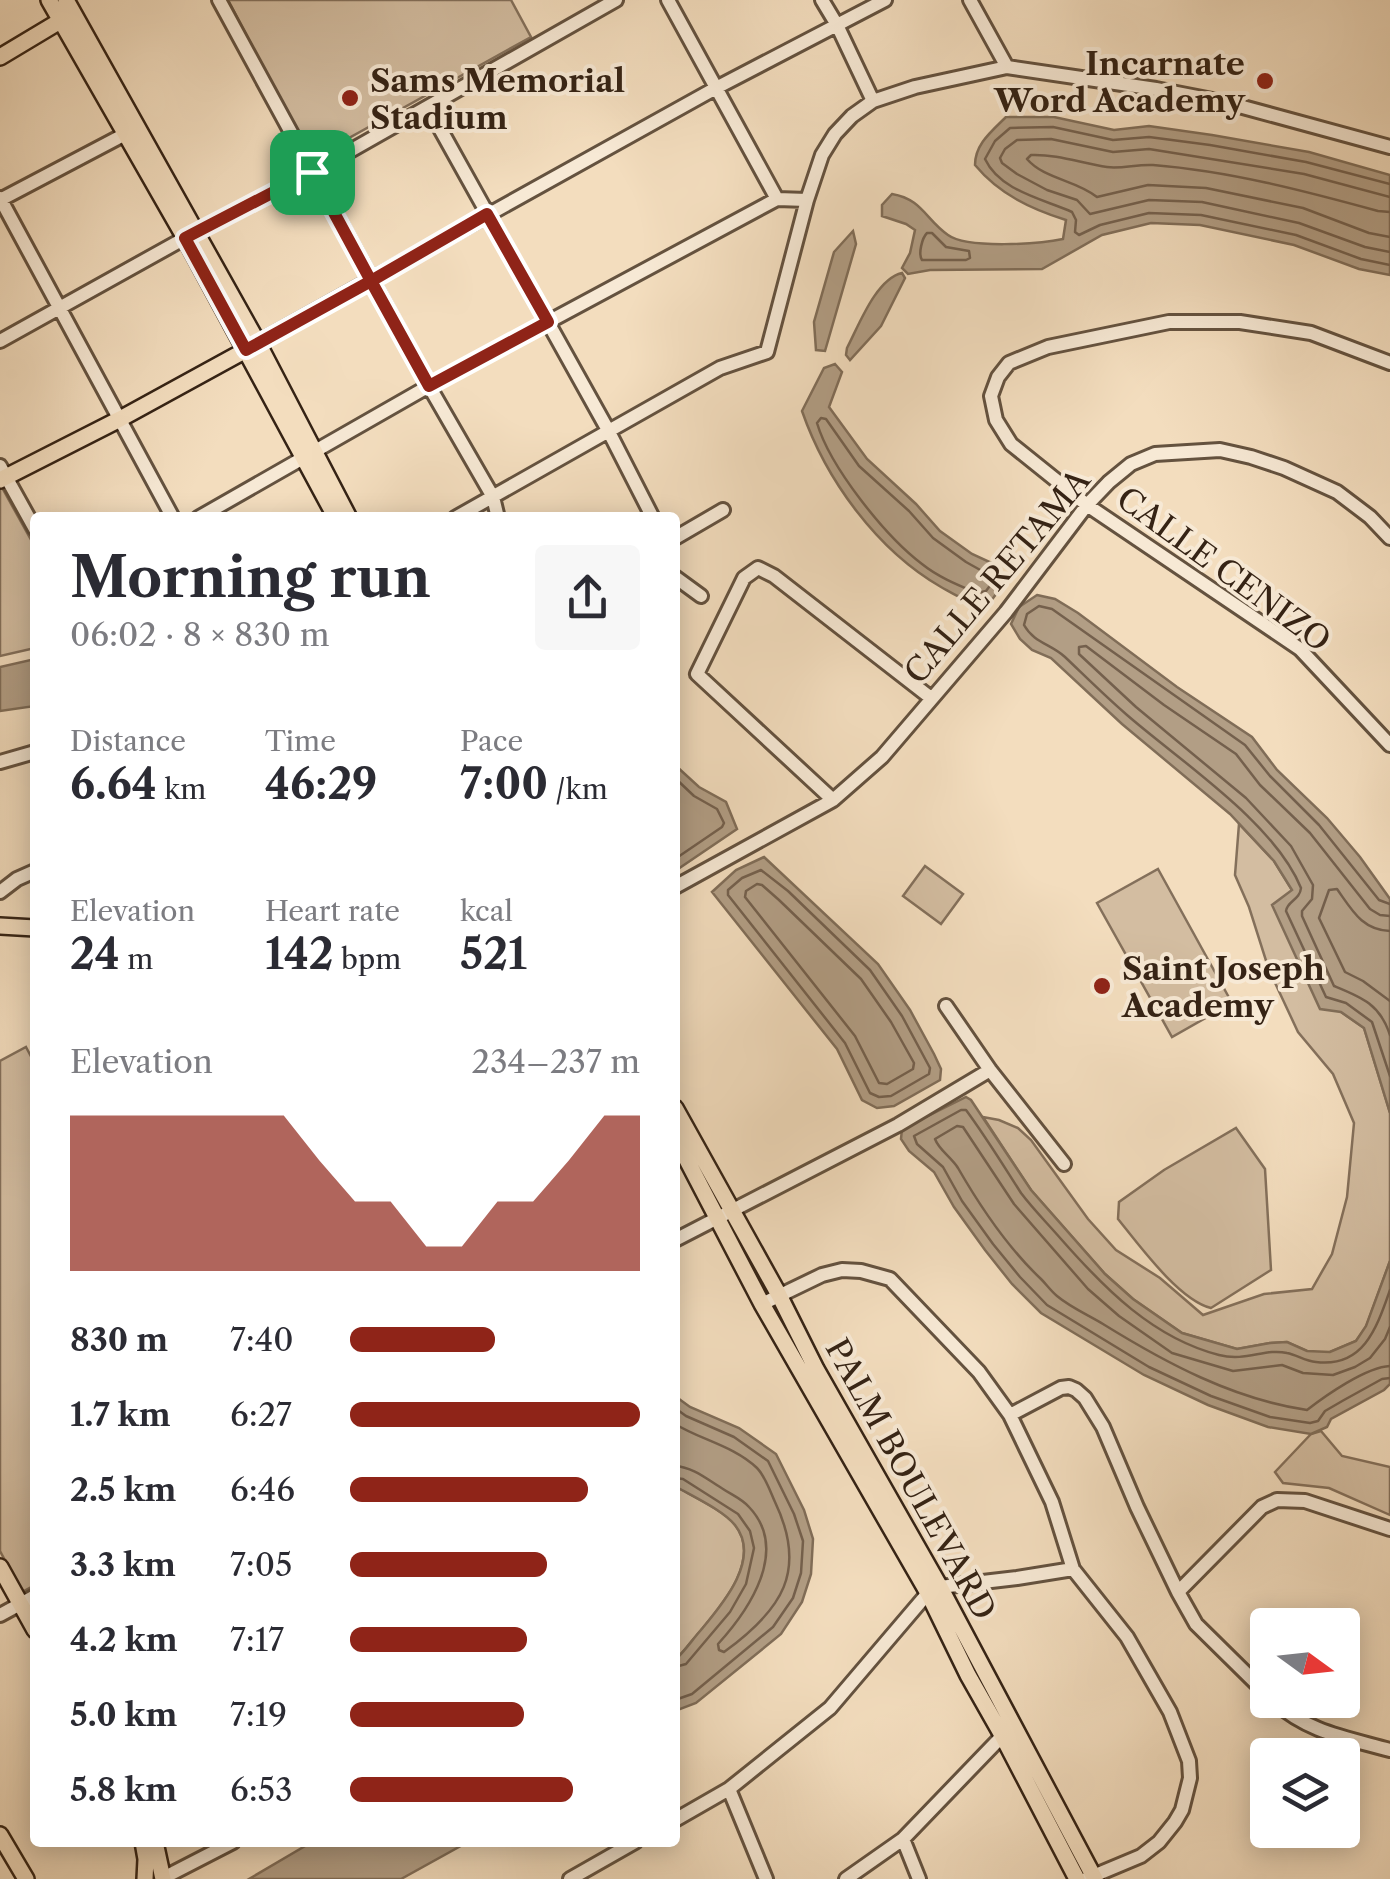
<!DOCTYPE html>
<html lang="en">
<head>
<meta charset="utf-8">
<style>
  body { margin:0; font-family:"Libre Caslon Text",serif; background:#f7f7f7; color:#2b2b33; height:100vh; display:flex; flex-direction:column; font-size:38px; white-space:nowrap }
  * { box-sizing:border-box; margin:0 }
  p { font-size:32px; color:#7c7c81 }
  .icon { flex:none; width:55px; height:55px; fill:none; stroke:currentColor; stroke-width:2; stroke-linecap:round; stroke-linejoin:round }
  .map { position:relative; flex:1; overflow:hidden }
  .details { position:absolute; left:30px; top:512px; width:650px; height:1335px; display:flex; flex-direction:column; background:#fff; border-radius:10px; box-shadow:0 5px 25px #0003 }
  .details>* { flex:none }
  .needle { width:65px; rotate:105deg }
  .tools { position:absolute; left:1250px; top:1608px; display:grid; gap:20px }
  .tools a { display:grid; place-items:center; width:110px; height:110px; border-radius:10px; background:#fff; box-shadow:0 5px 25px #0003; font-size:50px }
  .pin { position:absolute; display:grid; place-items:center; width:85px; height:85px; color:#fff; margin:-42px; border-radius:20px; box-shadow:0 5px 15px #0006 }
  .round { display:grid; place-items:center; flex:none; width:105px; height:105px; border-radius:10px; background:#f7f7f7 }
  .summary { display:flex; align-items:center; justify-content:space-between; height:170px; padding:0 40px }
  h1 { font-size:55px; font-weight:700; line-height:75px }
  .stats { display:grid; grid-template-columns:repeat(3,1fr); gap:15px; height:170px; padding:10px 40px }
  .stats div { display:grid; align-content:center }
  .stats b { font-size:42px; font-weight:700 }
  .stats small { font-size:28px; font-weight:400 }
  .stats p { font-size:28px }
  .chart { height:280px; padding:20px 40px }
  .chart p { display:flex; justify-content:space-between }
  .chart svg { width:100%; height:180px; margin-top:10px; fill:#8f2418; opacity:.7 }
  ul { padding:0 40px; list-style:none; font-size:32px }
  li { display:grid; grid-template-columns:160px 120px 1fr; align-items:center; height:75px }
  li i { height:25px; border-radius:12px; background:#8f2418 }
  .map>svg:first-child { display:block }
</style>
</head>
<body>
<div class="map">
<svg width="1390" height="1879" viewBox="0 0 1390 1879">
  <rect width="100%" height="100%" fill="#f3ddbe"/>
  <filter id="stains"><feTurbulence type="fractalNoise" baseFrequency=".002" numOctaves="4"/><feColorMatrix values="0 0 0 0 .2 0 0 0 0 .09 0 0 0 0 .02 0 0 0 .5 -.17"/></filter>
  <radialGradient id="worn" r=".72"><stop offset=".6" stop-color="#630" stop-opacity="0"/><stop offset="1" stop-color="#630" stop-opacity=".3"/></radialGradient>
  <!-- green -->
  <path fill="#d3bda1" stroke="#84705b" stroke-width="2.5" d="M228,0H511L531,37L311,159Z
    M0,484L35,547V648L0,656Z
    M1239,824L1274,861L1292,890L1341,1012L1364,1028L1390,1113V1261L1366,1327L1356,1341L1330,1352L1321,1353L1307,1351L1287,1342L1270,1343L1237,1349L1182,1333L1133,1299L1105,1274L1031,1190L983,1117L999,1120L1018,1128L1031,1140L1088,1219L1116,1250L1160,1278L1203,1315L1264,1294L1312,1289L1332,1254L1347,1197L1354,1123L1333,1074L1298,1032L1269,970L1249,907L1235,875Z
    M925,866L963,894L941,924L903,896Z
    M1158,869L1232,1003L1172,1037L1097,903Z
    M26,1047L35,1064V1585L22,1592L0,1551V1061Z
    M1236,1128L1265,1169L1271,1270L1211,1308C1179,1300 1139,1245 1118,1219L1119,1202L1164,1170Z
    M1321,1431L1342,1456L1390,1467V1515L1329,1488L1283,1483L1275,1472L1311,1434Z
    M675,1486C692,1496 723,1510 735,1525C762,1559 722,1605 701,1630C692,1640 685,1651 675,1660Z"/>
  <!-- water -->
  <path fill="#b29e85" stroke="#806d58" stroke-width="2.5" d="M1006,117H1054L1114,130L1149,126L1212,135L1309,152L1390,175V275L1359,269L1294,245L1200,225L1151,223L1102,235L1042,269L930,270L908,274L902,268L910,253L915,230L906,224L882,216V205L892,194C922,199 926,220 948,235C967,249 1040,244 1063,239L1066,220C1031,209 999,194 975,165C975,144 992,131 1006,117Z
    M853,231L856,244L825,351L816,350L814,322L834,252Z
    M902,273L905,278L881,326L850,360L846,355L847,348C859,325 876,279 902,273Z
    M835,364L842,372L829,407L867,459L916,504L940,531L972,554L994,564L1002,573V586L991,601C971,606 959,597 941,587C877,550 826,480 802,411L824,368Z
    M1037,595L1055,599L1078,613L1177,687L1252,737L1277,770L1327,818L1360,857L1390,899V1113L1364,1028L1341,1012L1320,1009L1272,905L1292,890L1274,861L1230,814L1122,724L1051,658L1032,650L1020,639L1011,624L1019,607Z
    M35,659V706L0,711V667Z
    M675,765L699,787L726,802L737,829L678,869H675Z
    M764,857L878,964L910,1010L934,1054L941,1069L940,1080L894,1106L877,1108L862,1100L837,1049L712,892L736,870Z
    M966,1097L971,1100L1031,1190L1105,1274L1133,1299L1182,1333L1237,1349L1270,1343L1287,1342L1307,1351L1330,1352L1356,1341L1366,1326L1390,1261V1384L1384,1390L1331,1419L1327,1427L1311,1434L1268,1427L1208,1405L1144,1375L1041,1313L1012,1284L985,1250L954,1207L934,1172L909,1151L901,1139L902,1129Z
    M675,1396L690,1407L739,1428L776,1454L804,1510L813,1539L811,1574L802,1602L781,1634L696,1703L675,1711V1660C685,1651 692,1640 701,1630C722,1605 762,1559 735,1525C723,1510 692,1496 675,1486Z
    M312,1842H466V1843L401,1879H249Z"/>
  <g fill="none" stroke-linecap="round" stroke-linejoin="round">
    <!-- shore -->
    <path stroke="#74604d" stroke-width="2.5" d="M1390,184L1306,162L1210,145L1149,137L1113,140L1053,127L1010,128L995,141L985,159C1000,191 1043,199 1072,212L1076,220L1075,232L1079,235L1100,225L1149,213L1201,215L1296,235L1361,259L1390,265
      M1390,197L1304,174L1149,149L1113,152L1051,139L1017,140L1005,149L1000,158L1002,163L1017,174L1047,190L1077,200L1090,214L1149,200L1202,202L1299,223L1365,247L1390,252
      M1390,212L1378,211C1305,191 1229,171 1153,165C1137,164 1122,169 1107,167C1081,163 1057,154 1031,155L1027,159C1044,179 1076,180 1097,197L1148,185L1206,188L1303,208L1369,233L1390,237
      M927,233H932L946,247L969,251L970,258L966,260H922C918,254 922,238 927,233Z
      M821,418L826,419L859,466L909,511L933,538L966,562L991,576L992,583L986,591L977,593C958,585 938,577 922,564C885,536 830,467 817,423Z
      M675,778L694,796L717,809L724,823L722,827L675,859
      M761,870L788,891L870,970L902,1016L930,1068L929,1074L891,1096L879,1097L870,1093L845,1043L728,895V890L742,878Z
      M757,884L762,885L779,900L861,979L891,1022L914,1063L913,1069L887,1084L879,1083L855,1036L745,897L746,891Z
      M1390,904L1379,900L1319,825L1270,776L1245,745L1052,609L1039,606L1027,614L1024,625C1034,643 1051,644 1065,657C1086,677 1106,697 1127,715C1181,762 1274,822 1301,888C1300,900 1287,901 1286,911L1326,997L1346,1003L1372,1022L1390,1076
      M1390,916L1380,915L1370,909L1310,833L1260,785L1236,754L1164,705L1086,646L1079,647V654L1136,707L1246,798L1291,846L1313,885L1312,899L1302,911V916L1334,986C1361,997 1380,1004 1390,1035
      M1390,931C1362,930 1352,910 1337,889L1329,890L1319,918L1345,972L1363,981L1390,1001
      M1390,1290C1377,1327 1364,1368 1316,1362C1305,1361 1297,1355 1287,1353C1265,1348 1246,1362 1219,1355C1153,1338 1105,1289 1061,1239C1048,1224 1033,1209 1021,1193C1003,1165 986,1137 966,1110H961L914,1136L917,1144L943,1167L962,1201L993,1244L1020,1277L1047,1305L1149,1367L1211,1396L1270,1417L1310,1423L1318,1421L1325,1411L1344,1400L1382,1379L1390,1378
      M1390,1327L1385,1339L1370,1358L1355,1367L1333,1375L1303,1373L1282,1365L1233,1371L1172,1353L1119,1316L1088,1289L1014,1204L963,1127L957,1126L935,1139C939,1150 951,1157 958,1168C981,1208 1007,1247 1041,1279C1046,1284 1051,1291 1057,1296C1070,1307 1088,1315 1103,1324C1166,1363 1233,1399 1307,1410C1325,1396 1366,1367 1390,1366
      M675,1408L686,1416L734,1437L768,1461L794,1514L803,1541L801,1573L793,1598L773,1627L692,1694L675,1700
      M675,1424C701,1440 734,1446 757,1468C765,1476 770,1491 775,1502C808,1571 782,1610 724,1652L719,1650L718,1644C749,1610 790,1550 749,1507C742,1499 732,1495 723,1489C708,1480 693,1467 675,1466
      M675,1478L683,1479L738,1514L750,1531L754,1548L746,1584L730,1612L686,1664L675,1667"/>
    <!-- minor casing -->
    <g stroke="#64523f" stroke-width="18">
      <path id="minor" d="M219,0L429,386L493,497L498,518
        M668,0L777,199L807,200
        M822,0L837,25L873,101
        M970,0L1007,67
        M428,107L608,430L653,518
        M0,198L173,518
        M0,200L131,131
        M0,341L185,238L313,172L616,0
        M252,346L716,88L885,0
        M1390,363L1311,333L1240,322H1169L1048,347L1009,363L998,377L991,396L996,420L1011,444L1087,505L1300,649L1390,745
        M0,466L35,529
        M198,518L429,386L777,199
        M455,518L720,368L767,352L807,200L822,155L835,134L852,116L873,101L915,87L1007,67L1156,89L1228,103L1390,147
        M675,538L723,510
        M675,577L701,596
        M0,762L35,752
        M833,800L697,674L744,578L758,568L774,576L931,698
        M675,887L833,800L882,757L1006,612L1087,505L1109,482L1131,464L1155,454L1220,450L1251,457L1284,468L1337,492L1370,517L1390,538
        M0,892L17,879L35,871
        M946,1006L990,1070L1064,1164
        M675,1240L898,1125L990,1070
        M762,1304L822,1275L842,1270L861,1271L890,1279L979,1372L1010,1415L1052,1502L1073,1569L1127,1637L1170,1712L1189,1761L1190,1778L1182,1810L1175,1822L1159,1842L1141,1856L1086,1879
        M1010,1415L1061,1388L1069,1387L1076,1390L1085,1398L1103,1427L1137,1507L1178,1592L1196,1624L1268,1695
        M1178,1592L1262,1507L1277,1500L1305,1501L1390,1529
        M0,1615L35,1596
        M1273,1700C1306,1732 1347,1738 1390,1750
        M729,1789L766,1879
        M675,1820L729,1789L830,1708L928,1593L940,1587L1017,1578L1073,1569
        M903,1839L919,1879
        M163,1878L233,1842
        M570,1879L635,1842
        M846,1879L903,1839L1008,1730"/>
    </g>
    <!-- major casing -->
    <g stroke="#352315" stroke-width="20">
      <path id="major" d="M49,0L185,238L336,518
        M66,0L258,343L349,518
        M0,57L70,15
        M0,480L120,419L246,350
        M0,926L35,928
        M675,1108L779,1295L816,1369L940,1587L1095,1879
        M675,1137L762,1304L928,1593L968,1675L1002,1735L1077,1879
        M0,1567L35,1630
        M0,1835L26,1879
        M143,1842L146,1859L145,1879
        M155,1842L163,1879"/>
    </g>
    <!-- minor -->
    <use href="#minor" stroke="#f7e9d5" stroke-width="12"/>
    <!-- major -->
    <use href="#major" stroke="#f3ddbe" stroke-width="15"/>
  </g>
  <g fill="none" stroke-linecap="round" stroke-linejoin="round">
    <!-- route casing -->
    <g stroke="#fff" stroke-width="20">
      <path id="route" d="M312,172L185,238L246,350L371,281L429,386L548,322L487,214L371,281L312,172"/>
    </g>
    <!-- route -->
    <use href="#route" stroke="#8f2418" stroke-width="12"/>
  </g>
  <!-- markers -->
  <g fill="#8f2418" stroke="#f7e9d5" stroke-width="4">
    <circle cx="1265" cy="81" r="10"/>
    <circle cx="350" cy="98" r="10"/>
    <circle cx="1102" cy="986" r="10"/>
  </g>
  <g text-anchor="middle" dominant-baseline="central" stroke-width="8" stroke-linejoin="round" paint-order="stroke">
    <!-- poi labels -->
    <g font-size="32" font-weight="bold" fill="#352315" stroke="#f7e9d5" text-anchor="start">
      <text x="1245" y="63" text-anchor="end">Incarnate<tspan x="1245" dy="37">Word Academy</tspan></text>
      <text x="370" y="80">Sams Memorial<tspan x="370" dy="37">Stadium</tspan></text>
      <text x="1122" y="968">Saint Joseph<tspan x="1122" dy="37">Academy</tspan></text>
    </g>
    <!-- street labels -->
    <g font-size="32" fill="#352315" stroke="#f7e9d5">
      <text transform="translate(1224 569) rotate(36)">CALLE CENIZO</text>
      <text transform="translate(997 576) rotate(-50)">CALLE RETAMA</text>
      <text transform="translate(911 1479) rotate(61)">PALM BOULEVARD</text>
    </g>
  </g>
  <rect width="100%" height="100%" filter="url(#stains)"/>
  <rect width="100%" height="100%" fill="url(#worn)"/>
</svg>
<div class="tools">
<a><svg class="needle" viewBox="-14 -14 28 28"><path d="M0-13l5 13h-10z" fill="#e53935"/><path d="M0 13l5-13h-10z" fill="#7c7c81"/></svg></a>
<a><svg class="icon" aria-label="layers" viewBox="0 0 24 24"><path d="M12 4l9 5-9 5-9-5zM3 14l9 5 9-5"/></svg></a>
</div>
<div class="pin" style="left:312px;top:172px;background:#1e9e55"><svg class="icon" aria-label="arrive" viewBox="0 0 24 24"><path d="M6 21V4h12l-3 4 3 4H6"/></svg></div>
<section class="details">
<div class="summary"><div><h1>Morning run</h1><p>06:02 · 8 × 830 m</p></div><a class="round"><svg class="icon" aria-label="share" viewBox="0 0 24 24"><path d="M12 15V3M7 8l5-5 5 5M5 13v7h14v-7"/></svg></a></div>
<div class="stats">
<div><p>Distance</p><b>6.64<small> km</small></b></div>
<div><p>Time</p><b>46:29</b></div>
<div><p>Pace</p><b>7:00<small> /km</small></b></div>
</div>
<div class="stats">
<div><p>Elevation</p><b>24<small> m</small></b></div>
<div><p>Heart rate</p><b>142<small> bpm</small></b></div>
<div><p>kcal</p><b>521</b></div>
</div>
<div class="chart"><p><span>Elevation</span>234–237 m</p>
<svg viewBox="0 0 160 44" preserveAspectRatio="none"><path d="M0 44V6L10 6L20 6L30 6L40 6L50 6L60 6L70 17L80 27L90 27L100 38L110 38L120 27L130 27L140 17L150 6L160 6V44z"/></svg>
</div>
<ul>
<li><b>830 m</b>7:40<i style="width:50%"></i></li>
<li><b>1.7 km</b>6:27<i style="width:100%"></i></li>
<li><b>2.5 km</b>6:46<i style="width:82%"></i></li>
<li><b>3.3 km</b>7:05<i style="width:68%"></i></li>
<li><b>4.2 km</b>7:17<i style="width:61%"></i></li>
<li><b>5.0 km</b>7:19<i style="width:60%"></i></li>
<li><b>5.8 km</b>6:53<i style="width:77%"></i></li>
</ul>
</section>
</div>
</body>
</html>
